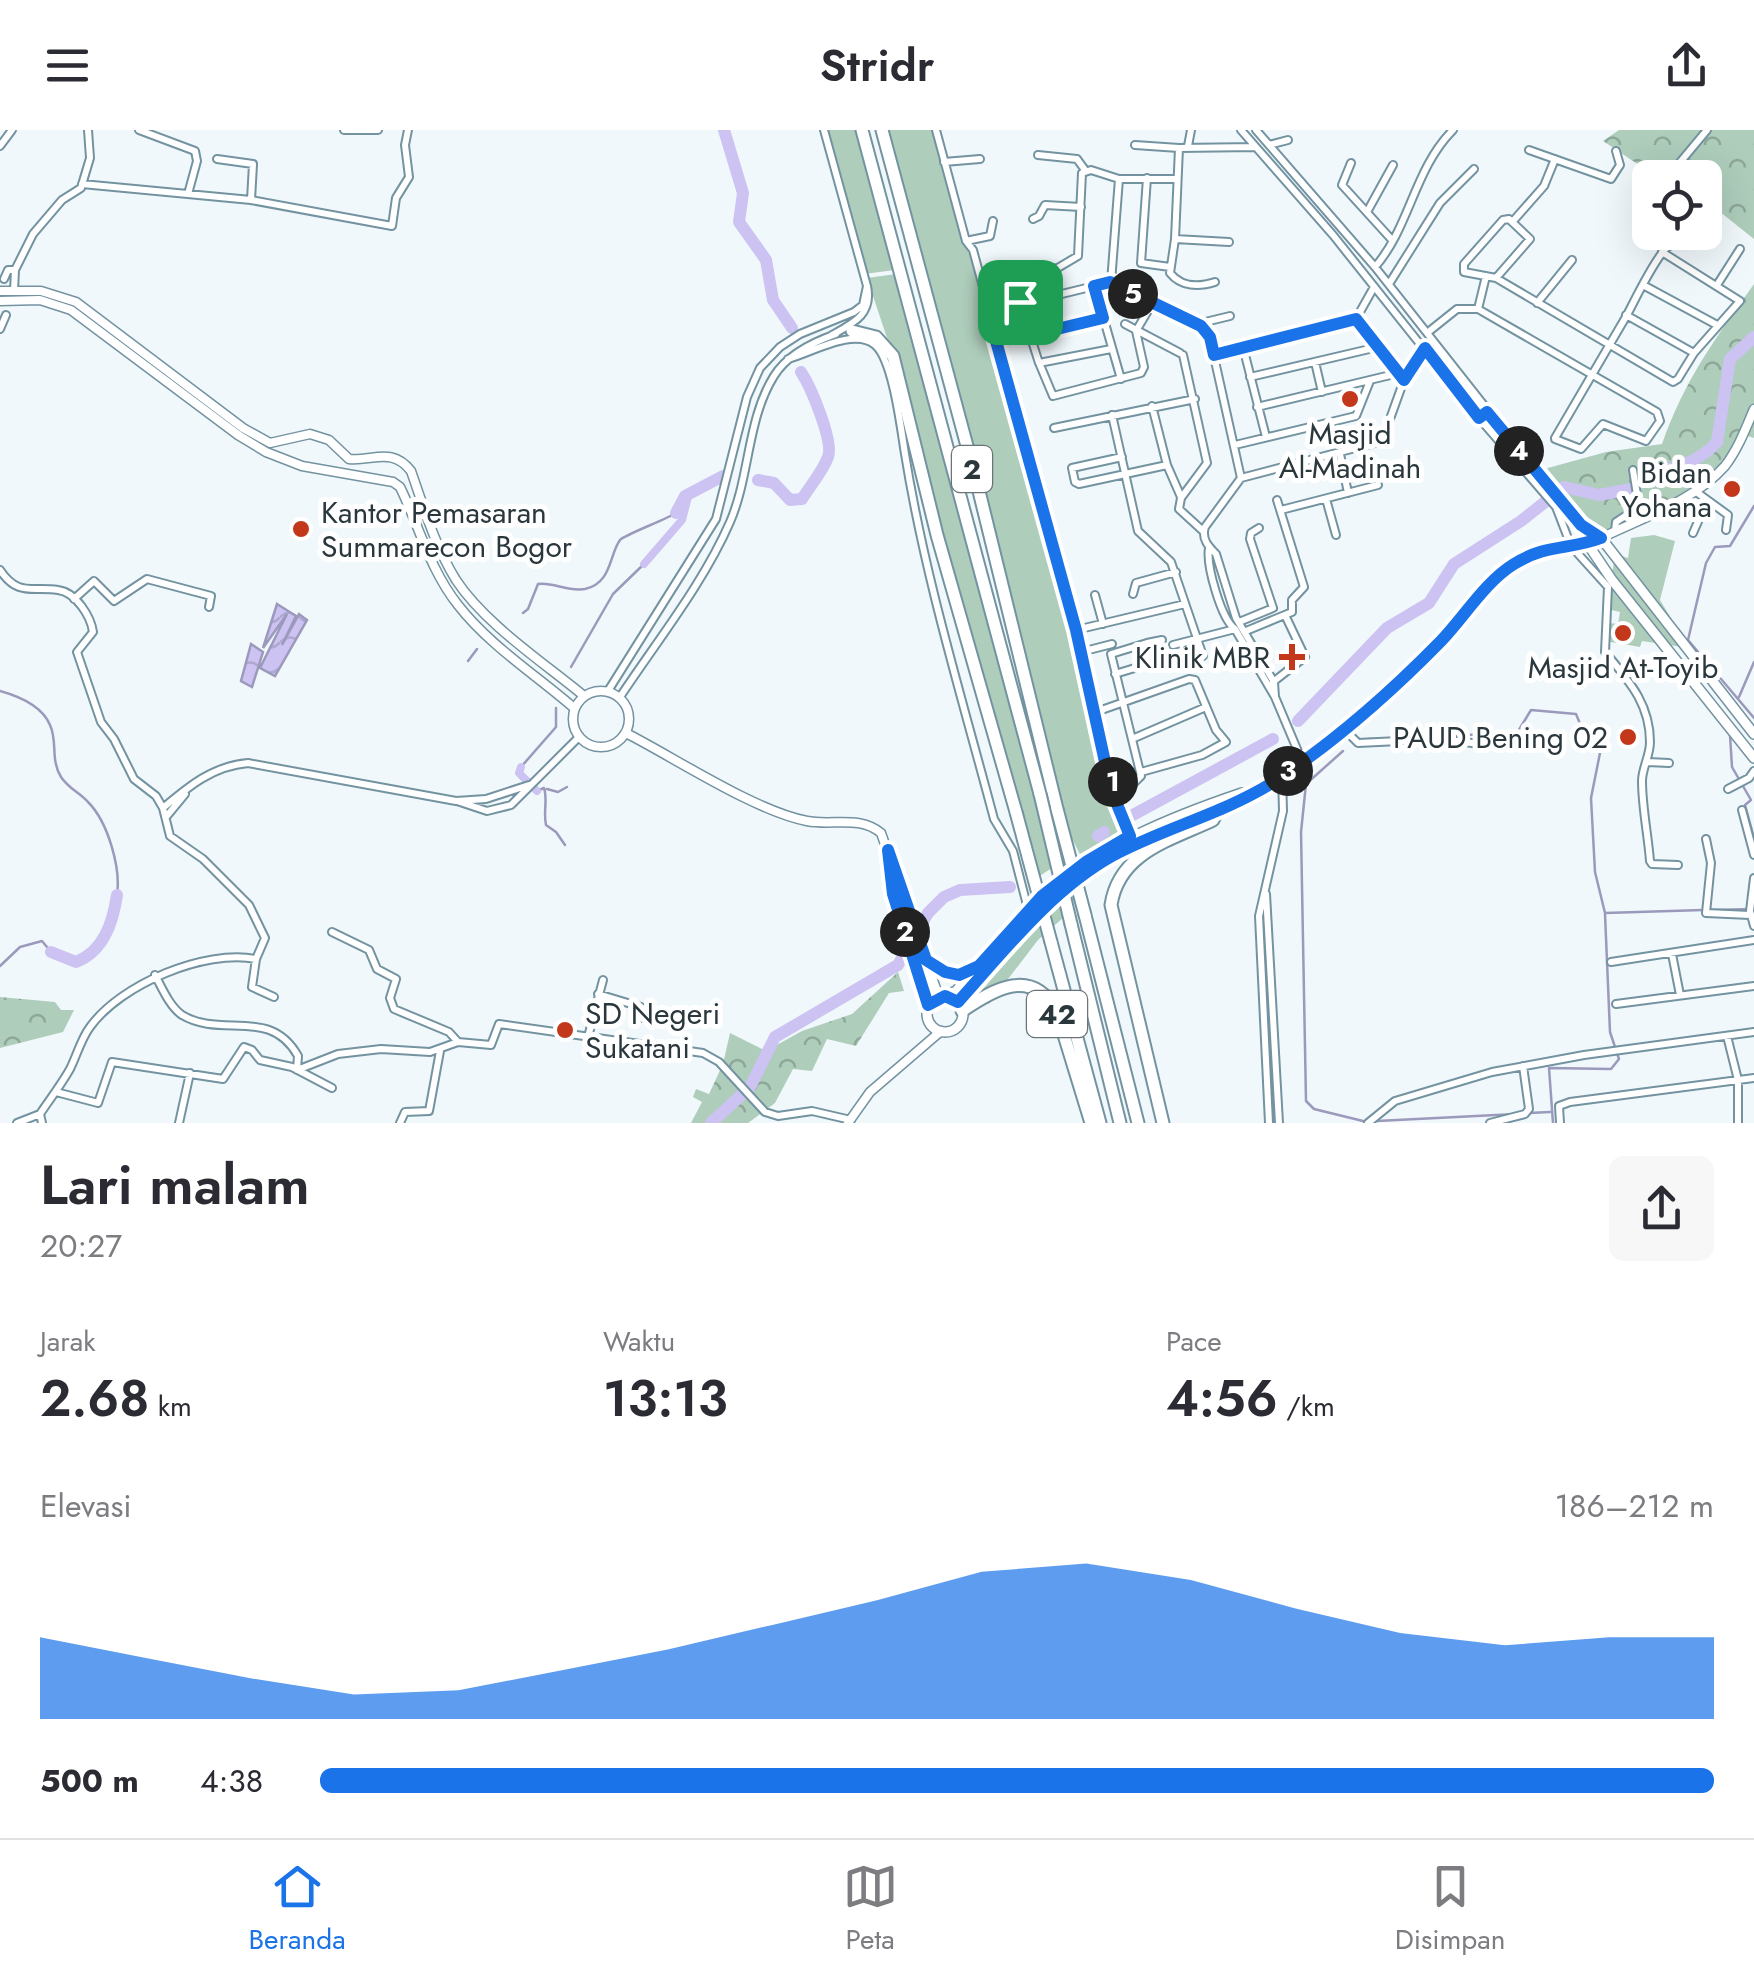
<!DOCTYPE html>
<html lang="id">
<head>
<meta charset="utf-8">
<style>
  body { margin:0; font-family:Jost,sans-serif; background:#f7f7f7; color:#2b2b33; height:100vh; display:flex; flex-direction:column; font-size:38px; white-space:nowrap }
  * { box-sizing:border-box; margin:0 }
  p { font-size:32px; color:#7c7c81 }
  .icon { flex:none; width:55px; height:55px; fill:none; stroke:currentColor; stroke-width:2; stroke-linecap:round; stroke-linejoin:round }
  .map { position:relative; height:993px; overflow:hidden }
  .panel { display:flex; flex-direction:column; background:#fff; flex:1 }
  .panel>* { flex:none }
  .fabs { position:absolute; left:1632px; top:30px; display:grid; gap:20px }
  .fabs a { display:grid; place-items:center; width:90px; height:90px; border-radius:15px; background:#fff; box-shadow:0 10px 40px #0002; font-size:50px }
  .pin { position:absolute; display:grid; place-items:center; width:85px; height:85px; color:#fff; margin:-42px; border-radius:20px; box-shadow:0 5px 15px #0006 }
  .km { position:absolute; width:50px; height:50px; margin:-25px; border-radius:50%; background:#222; color:#fff; font-size:28px; line-height:50px; text-align:center }
  .round { display:grid; place-items:center; flex:none; width:105px; height:105px; border-radius:15px; background:#f7f7f7 }
  .head { display:flex; align-items:center; justify-content:space-between; height:170px; padding:0 40px }
  h1 { font-size:55px; font-weight:600; line-height:75px }
  .figures { display:grid; grid-template-columns:repeat(3,1fr); gap:15px; height:170px; padding:10px 40px }
  .figures div { display:grid; align-content:center }
  .figures b { font-size:50px; font-weight:600 }
  .figures small { font-size:28px; font-weight:400 }
  .figures p { font-size:28px }
  .chart { height:280px; padding:20px 40px }
  .chart p { display:flex; justify-content:space-between }
  .chart svg { width:100%; height:180px; margin-top:10px; fill:#1a73e8; opacity:.7 }
  ul { padding:0 40px; list-style:none; font-size:32px }
  li { display:grid; grid-template-columns:160px 120px 1fr; align-items:center; height:75px }
  li i { height:25px; border-radius:12px; background:#1a73e8 }
  header { display:flex; justify-content:space-between; align-items:center; height:130px; padding:0 40px; background:#fff; font-size:45px; font-weight:600 }
  .tabs { display:flex; justify-content:space-around; align-items:center; height:140px; border-top:2px solid #e1e1e2; background:#fff; font-size:28px; color:#7c7c81 }
  .tabs a { display:grid; justify-items:center; gap:5px }
  .tabs .active { color:#1a73e8 }
  .map>svg:first-child { display:block }
</style>
</head>
<body>
<header><svg class="icon" aria-label="menu" viewBox="0 0 24 24"><path d="M4 6h16M4 12h16M4 18h16"/></svg>Stridr<svg class="icon" aria-label="share" viewBox="0 0 24 24"><path d="M12 15V3M7 8l5-5 5 5M5 13v7h14v-7"/></svg></header>
<div class="map">
<svg width="1754" height="993" viewBox="0 0 1754 993">
  <defs>
    <pattern id="forest-crowns" width="20" height="18" patternUnits="userSpaceOnUse" patternTransform="scale(2.5)"><rect width="20" height="18" fill="#aecdbb"/><path d="M2 6a3 3 0 1 1 6 0M12 15a3 3 0 1 1 6 0" fill="none" stroke="#8ea799"/></pattern>
    <pattern id="water-waves" width="16" height="10" patternUnits="userSpaceOnUse" patternTransform="scale(2.5)"><rect width="16" height="10" fill="#ccc3f3"/><path d="M0 5q4-4 8 0t8 0" fill="none" stroke="#afa8d1"/></pattern>
  </defs>
  <rect width="100%" height="100%" fill="#f1f8fb"/>
  <!-- grass -->
  <path fill="#aecdbb" d="M825,0H861L895,140L864,144Z
    M882,0H937L966,111L973,120L1081,522C1094,588 1109,653 1133,715L1089,742L1057,679Z
    M896,144L1058,734L1035,749L893,226L867,148Z
    M1654,405L1675,411L1660,470L1689,518L1642,511L1640,517L1605,511L1608,493L1618,494L1620,482L1607,479L1615,424L1628,428L1631,408Z
    M1059,768L1064,787L1038,810L989,874L975,869L1027,792Z"/>
  <!-- forest -->
  <path fill="url(#forest-crowns)" d="M1619,0H1754V109L1705,70V48L1657,47L1603,11Z
    M1754,154V308L1748,306L1718,342L1664,378L1582,414L1561,373L1537,341L1606,322L1662,314C1685,249 1715,209 1754,154Z
    M898,842L904,861L889,863L856,916L827,909L812,941L793,939L775,973L748,993H691L702,972L693,967L696,959L709,964L723,934L730,903L766,921L802,901L852,884Z
    M0,867L55,872L61,880H74L63,902L0,918Z"/>
  <!-- water -->
  <path fill="url(#water-waves)" stroke="#9b99bc" stroke-width="2.5" d="M277,474L296,486L282,515L299,484L307,490L275,546L260,538L287,484L263,518Z
    M251,514L263,522L252,557L241,551Z"/>
  <g fill="none" stroke-linecap="round" stroke-linejoin="round">
    <!-- stream -->
    <path stroke="#9b99bc" stroke-width="2.5" d="M1754,376L1730,416L1715,417L1706,433L1688,510L1754,588
      M523,483L528,479L538,454C554,452 567,462 585,459C612,453 609,425 620,410C624,405 665,390 676,383
      M468,531L477,519
      M571,537L613,464L644,434
      M0,561C18,566 42,576 50,595C58,612 50,629 61,647C69,659 79,662 88,672C108,692 121,738 117,765
      M1739,567L1754,532
      M1730,605L1732,637L1751,670L1745,675L1754,708
      M1437,606L1517,603L1531,580L1576,584L1586,608L1602,613L1591,668L1595,742L1605,783L1703,780
      M1367,609L1429,607
      M1343,621L1306,654L1301,702L1306,971L1314,979L1363,991
      M521,637L556,597V578
      M547,659L558,662L567,657
      M537,661L544,658C548,670 543,681 546,695L556,702L565,715
      M1711,780L1754,779
      M0,836L20,817L42,811L51,822
      M1529,983L1550,982
      M1377,991L1516,984
      M1553,993L1549,938L1611,939L1619,929L1610,902L1605,784"/>
    <!-- canal -->
    <path stroke="#ccc3f3" stroke-width="8" d="M644,434L682,390L689,363
      M521,637L519,643L537,661"/>
    <!-- river -->
    <path stroke="#ccc3f3" stroke-width="12" d="M724,0L743,63L739,92L766,130L773,170L792,198
      M758,350L774,353L790,370L802,369C810,356 823,341 828,327C834,312 811,257 801,242
      M1639,354C1661,334 1690,342 1717,312L1730,229L1754,207
      M676,383L685,366L723,346
      M1298,591L1387,498L1429,473L1454,434L1521,391L1564,357L1599,365L1631,359
      M1131,686L1273,609
      M1098,706L1104,702
      M51,822L76,832C104,821 113,792 117,765
      M711,993L750,957L775,907L898,835L928,783L944,767L960,760L1010,757"/>
    <!-- minor casing -->
    <g stroke="#7393a1" stroke-width="10">
      <path id="minor" d="M139,0L195,21L197,31L188,64
        M344,0H378
        M824,0L867,156
        M936,0L966,111L973,120L1076,500L1105,632L1115,657L1112,662L1130,707
        M1241,0L1333,105L1479,288L1556,377L1571,416L1608,457
        M1256,0L1375,137L1561,373L1581,395L1600,407
        M1135,15L1179,18
        M1269,15L1288,10
        M0,16L12,0
        M1188,16L1191,0
        M1529,20L1611,49L1620,35L1616,21
        M1038,25L1077,29L1085,40
        M217,29L253,34L251,70
        M944,32L980,29
        M1351,33L1342,55L1392,110
        M1147,48L1141,133L1170,137
        M1667,48L1707,0
        M82,54L251,70L392,96L396,68L409,47L405,15L408,0
        M1367,82L1393,35
        M1033,89L1039,86L1045,75L1081,77
        M1514,90L1544,56L1555,29
        M1175,109L1229,112
        M966,111L990,106L993,91
        M1375,137C1410,97 1414,39 1453,0
        M1496,148L1530,109L1509,89L1503,90L1464,134V142L1496,148L1673,252L1678,249L1694,223L1740,171L1662,122
        M4,149L8,140H15L33,104L62,70L81,58L90,28L88,0
        M1111,152L1119,49H1177
        M1215,152C1199,157 1181,157 1170,143L1175,109L1179,18L1255,17
        M1389,154L1440,73L1474,39
        M1094,155L1121,249
        M1643,155L1717,195
        M1717,155L1740,119
        M14,161L15,140
        M1537,173L1572,130
        M1478,179L1486,146
        M988,182L1111,152L1196,194L1209,204L1241,348L1205,397C1201,409 1209,417 1216,424L1236,488L1274,552L1275,567
        M1626,185L1694,223
        M1356,189L1374,157
        M1125,194L1180,223
        M1197,194L1230,186
        M0,199L6,185
        M1427,203L1457,179H1478L1657,282L1660,291L1646,311L1603,294L1581,319L1555,309V308C1579,267 1603,226 1627,185C1638,164 1648,142 1662,123C1668,114 1676,114 1683,102
        M1032,205L1103,188
        M1243,217L1266,307
        M1111,219L1039,233L1011,145L1014,141L1039,136L1056,139L1078,126L1082,43L1091,40L1119,49
        M1183,225L1207,333L1181,368L1179,379L1203,401
        M1214,225L1356,189L1404,250
        M788,229C811,223 854,197 875,215C893,230 901,300 905,324C925,448 962,568 994,689L1013,721L1028,779
        M1315,232L1322,262
        M1040,235L1053,266L1141,243L1144,237L1136,201L1152,174
        M1250,247L1378,217
        M1152,276L1167,335L1181,367
        M1257,277L1399,243
        M1112,285L1138,401L1171,432L1203,526
        M1054,298L1195,269
        M1235,315L1356,286L1370,251
        M1340,324L1348,363
        M1122,327L1072,338L1075,352L1079,354L1167,335
        M1241,348L1382,311L1404,250L1425,219
        M1695,361L1728,385L1726,400
        M1326,369L1336,405
        M1281,380L1378,355
        M1615,401L1616,392L1639,377L1633,340
        M1693,403L1707,371
        M1209,418C1206,435 1221,489 1235,499L1275,567L1302,631
        M0,440C18,467 32,456 58,460C76,462 91,487 93,502L77,522L101,592L114,609L134,649L156,666L163,678L170,706L203,729L249,775L265,808L256,829C205,819 121,854 90,897C81,909 77,925 70,939C61,955 50,969 40,984L42,993
        M1608,457L1605,522C1628,550 1650,573 1650,612C1650,626 1642,638 1642,651C1642,677 1648,705 1650,731L1652,734L1678,735
        M1133,464L1136,453L1176,442
        M1095,465L1103,494
        M74,469L94,451L114,471L147,449L211,466L209,477
        M1239,492L1273,478L1250,409L1251,403L1259,398
        M1076,500L1185,474
        M1246,501L1292,482V470L1304,457L1277,370
        M1147,513L1162,510
        M1173,515L1235,499
        M1081,522L1112,514
        M1273,552L1305,527L1285,485
        M608,561L716,389L747,267L760,238L780,217L800,204L854,182L863,175L867,156C873,184 854,193 832,205
        M620,567C657,511 703,454 730,392C750,346 747,289 774,246C787,225 813,212 836,204
        M1093,583L1189,549L1195,550L1216,600L1226,612L1202,625L1141,642
        M1343,598L1358,613L1440,609L1488,615L1512,611
        M1132,609L1206,577
        M1648,632L1669,633
        M1115,657L1134,653L1141,646L1111,524L1147,513L1150,519L1148,534L1115,544
        M1728,659L1749,648L1754,641
        M457,671L487,681L511,675L579,607
        M163,678C189,656 213,636 248,633L456,671L486,669L529,655
        M1742,680L1754,725
        M166,687L185,664
        M1706,709L1711,733L1706,783L1750,785
        M1754,748L1750,781L1754,796
        M1266,764L1279,993
        M332,802L369,820L377,839L396,849L390,868L394,879L449,902L458,912
        M1672,824L1680,865
        M256,829L252,857L274,867
        M1611,832L1754,810
        M155,845C162,858 170,877 182,885C222,909 270,876 298,926L297,939
        M598,864L641,877L643,888
        M1616,874L1754,856
        M1727,906L1738,950V993
        M588,907L603,850
        M297,940L338,924L381,919L430,922L458,912L491,915L499,894L703,923L719,932L765,982L778,986L812,981L851,990
        M56,962L98,973L112,932L223,949L244,917L252,920L260,930L292,937L332,958
        M17,993L40,984
        M179,993L190,943
        M400,993L405,982L429,981L440,921
        M1269,993L1259,786L1283,681L1282,646
        M1368,993L1395,971L1492,942L1584,925L1754,902
        M1490,993L1525,984L1529,979L1523,936
        M1560,993L1559,976L1570,972L1754,948"/>
    </g>
    <!-- tertiary casing -->
    <g stroke="#7393a1" stroke-width="11">
      <path id="tertiary" d="M0,161H41L76,172L243,298L270,313L310,304L329,310L349,329C374,331 392,317 411,341C424,378 435,416 456,450C485,494 543,532 584,566
        M0,171L40,170L71,180L238,305L266,322L302,336L393,352L400,357C419,396 430,440 458,475C489,515 536,545 574,578
        M1601,408C1642,388 1694,371 1725,336C1738,319 1746,298 1754,279
        M573 589a28 28 0 1 1 56 0a28 28 0 1 1-56 0Z
        M626,603C675,628 755,681 807,691C833,696 859,685 881,703L939,867
        M890,734L893,764L928,875
        M848,993L870,962L941,901"/>
    </g>
    <!-- secondary casing -->
    <g stroke="#7393a1" stroke-width="12">
      <path id="secondary" d="M1587,413L1612,450L1754,628
        M926,830L952,844L973,839
        M945,866L956,861C984,831 1009,796 1039,769C1098,717 1168,688 1242,663
        M927 884a18 18 0 1 1 36 0a18 18 0 1 1-36 0Z
        M958,872C1004,821 1051,760 1112,726C1165,697 1228,684 1278,648C1331,609 1383,568 1430,522C1456,497 1486,451 1514,434C1544,415 1570,419 1601,408L1754,604"/>
    </g>
    <!-- motorway casing -->
    <g stroke="#7393a1" stroke-width="15">
      <path id="motorway" d="M862,0L1040,664
        M882,0L978,357L1057,679
        M852,201L876,207L893,226L937,405L1016,682
        M1085,785L1138,993
        M1071,794L1120,993
        M1051,812L1100,993
        M962,881C994,859 1032,836 1057,882L1091,993
        M1163,993L1111,775C1119,722 1171,710 1213,690L1217,681"/>
    </g>
    <!-- minor -->
    <use href="#minor" stroke="#fff" stroke-width="6"/>
    <!-- tertiary -->
    <use href="#tertiary" stroke="#fff" stroke-width="8"/>
    <!-- secondary -->
    <use href="#secondary" stroke="#fff" stroke-width="9"/>
    <!-- motorway -->
    <use href="#motorway" stroke="#fff" stroke-width="11"/>
    <!-- motorway-bridge casing -->
    <g stroke="#7393a1" stroke-width="15" stroke-linecap="butt">
      <path id="motorway-bridge" d="M1040,664L1071,794
        M1057,679L1085,785
        M1016,682L1051,812"/>
    </g>
    <!-- motorway-bridge -->
    <use href="#motorway-bridge" stroke="#fff" stroke-width="11"/>
  </g>
  <g fill="none" stroke-linecap="round" stroke-linejoin="round">
    <!-- route casing -->
    <g stroke="#fff" stroke-width="20">
      <path id="route" d="M1110,152L1201,196L1210,207L1214,225L1356,189L1404,250L1425,218L1479,288L1487,282L1581,395L1601,408C1569,420 1546,414 1514,434C1486,451 1464,487 1441,511C1391,562 1332,614 1272,653C1222,684 1164,698 1112,726C1051,760 1004,821 958,872L945,866L928,875L893,764L888,720L926,830L945,842L959,845L979,836L1042,766L1086,732L1130,706L1112,662L1115,657L1105,632L1076,500L988,182L1020,172L1032,205L1103,188L1094,156Z"/>
    </g>
    <!-- route -->
    <use href="#route" stroke="#1a73e8" stroke-width="12"/>
  </g>
  <!-- markers -->
  <g fill="#c3381a" stroke="#fff" stroke-width="4">
    <circle cx="1350" cy="269" r="10"/>
    <circle cx="1732" cy="359" r="10"/>
    <circle cx="301" cy="399" r="10"/>
    <circle cx="1623" cy="503" r="10"/>
    <path d="M1287 512h10v10h10v10h-10v10h-10v-10h-10v-10h10z"/>
    <circle cx="1628" cy="607" r="10"/>
    <circle cx="565" cy="900" r="10"/>
  </g>
  <g text-anchor="middle" dominant-baseline="central" stroke-width="10" stroke-linejoin="round" paint-order="stroke">
    <!-- shield labels -->
    <g fill="#fff" stroke="#6a7377" stroke-width="2.5">
      <rect x="952" y="316" width="40" height="46" rx="8"/>
      <rect x="1027" y="861" width="60" height="46" rx="8"/>
    </g>
    <g font-size="28" font-weight="bold" fill="#2a373d">
      <text x="972" y="339">2</text>
      <text x="1057" y="884">42</text>
    </g>
    <!-- poi labels -->
    <g font-size="30" fill="#2a373d" stroke="#fff" text-anchor="end">
      <text x="1350" y="303" text-anchor="middle">Masjid<tspan x="1350" dy="34">Al-Madinah</tspan></text>
      <text x="1712" y="342">Bidan<tspan x="1712" dy="34">Yohana</tspan></text>
      <text x="321" y="382" text-anchor="start">Kantor Pemasaran<tspan x="321" dy="34">Summarecon Bogor</tspan></text>
      <text x="1270" y="527">Klinik MBR</text>
      <text x="1623" y="537" text-anchor="middle">Masjid At-Toyib</text>
      <text x="1608" y="607">PAUD Bening 02</text>
      <text x="585" y="883" text-anchor="start">SD Negeri<tspan x="585" dy="34">Sukatani</tspan></text>
    </g>
  </g>
</svg>
<div class="fabs">
<a><svg class="icon" aria-label="locate" viewBox="0 0 24 24"><circle cx="12" cy="12" r="6"/><path d="M12 2v4M12 18v4M2 12h4M18 12h4"/></svg></a>
</div>
<div class="pin" style="left:1020px;top:172px;background:#1e9e55"><svg class="icon" aria-label="arrive" viewBox="0 0 24 24"><path d="M6 21V4h12l-3 4 3 4H6"/></svg></div>
<b class="km" style="left:1113px;top:652px">1</b>
<b class="km" style="left:905px;top:802px">2</b>
<b class="km" style="left:1288px;top:641px">3</b>
<b class="km" style="left:1519px;top:321px">4</b>
<b class="km" style="left:1133px;top:164px">5</b>
</div>
<section class="panel">
<div class="head"><div><h1>Lari malam</h1><p>20:27</p></div><a class="round"><svg class="icon" aria-label="share" viewBox="0 0 24 24"><path d="M12 15V3M7 8l5-5 5 5M5 13v7h14v-7"/></svg></a></div>
<div class="figures">
<div><p>Jarak</p><b>2.68<small> km</small></b></div>
<div><p>Waktu</p><b>13:13</b></div>
<div><p>Pace</p><b>4:56<small> /km</small></b></div>
</div>
<div class="chart"><p><span>Elevasi</span>186–212 m</p>
<svg viewBox="0 0 160 44" preserveAspectRatio="none"><path d="M0 44V24L10 29L20 34L30 38L40 37L50 32L60 27L70 21L80 15L90 8L100 6L110 10L120 17L130 23L140 26L150 24L160 24V44z"/></svg>
</div>
<ul>
<li><b>500 m</b>4:38<i style="width:100%"></i></li>
</ul>
</section>
<nav class="tabs">
<a class="active"><svg class="icon" aria-label="home" viewBox="0 0 24 24"><path d="M3 11l9-7 9 7M6 9v11h12V9"/></svg>Beranda</a>
<a><svg class="icon" aria-label="map" viewBox="0 0 24 24"><path d="M3 6l6-2 6 2 6-2v14l-6 2-6-2-6 2zM9 4v14M15 6v14"/></svg>Peta</a>
<a><svg class="icon" aria-label="saved" viewBox="0 0 24 24"><path d="M7 4h10v16l-5-4-5 4z"/></svg>Disimpan</a>
</nav>
</body>
</html>
